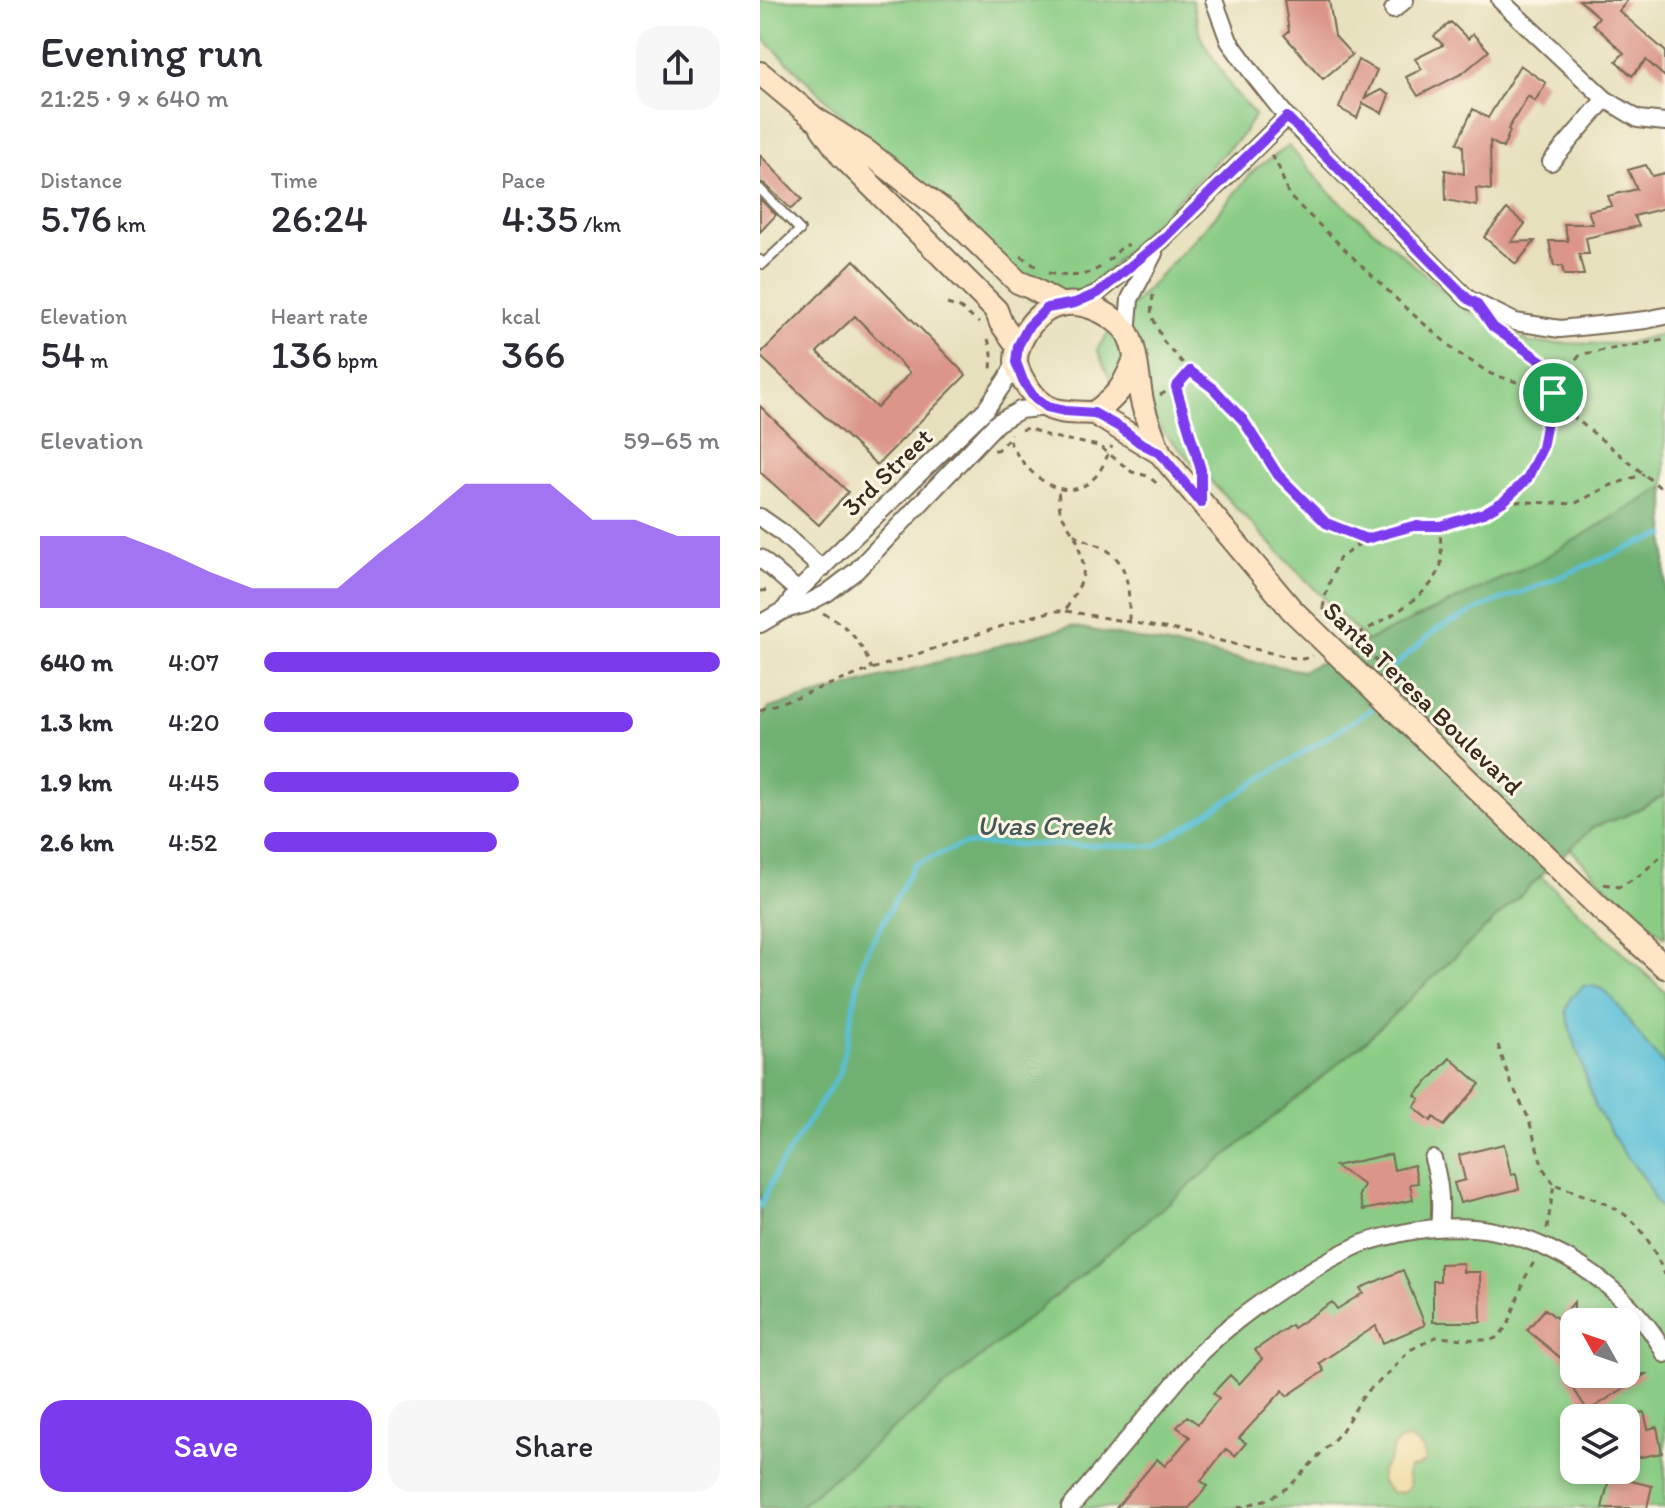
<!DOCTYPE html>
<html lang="en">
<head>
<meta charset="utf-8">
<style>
  body { margin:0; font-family:Itim,sans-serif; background:#f7f7f7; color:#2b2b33; height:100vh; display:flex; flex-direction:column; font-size:30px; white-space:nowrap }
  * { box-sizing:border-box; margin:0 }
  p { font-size:26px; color:#7c7c81 }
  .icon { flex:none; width:44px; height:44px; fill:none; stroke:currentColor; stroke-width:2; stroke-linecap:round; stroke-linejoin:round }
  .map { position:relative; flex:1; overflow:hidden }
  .side { display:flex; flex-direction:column; background:#fff; width:760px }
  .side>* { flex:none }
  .needle { width:52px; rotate:310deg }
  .tools { position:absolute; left:800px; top:1308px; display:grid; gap:16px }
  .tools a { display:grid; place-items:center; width:80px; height:80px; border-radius:16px; background:#fff; box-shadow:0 4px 12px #0003; font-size:40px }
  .pin { position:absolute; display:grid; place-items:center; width:68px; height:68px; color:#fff; margin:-34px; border:4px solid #fff; border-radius:50%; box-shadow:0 2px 8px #0007 }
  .round { display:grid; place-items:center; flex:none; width:84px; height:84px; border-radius:24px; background:#f7f7f7 }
  .summary { display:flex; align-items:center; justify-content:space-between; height:136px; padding:0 40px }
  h1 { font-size:44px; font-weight:600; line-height:60px }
  .stats { display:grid; grid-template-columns:repeat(3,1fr); gap:12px; height:136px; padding:8px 40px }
  .stats div { display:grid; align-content:center }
  .stats b { font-size:40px; font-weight:600 }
  .stats small { font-size:22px; font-weight:400 }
  .stats p { font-size:22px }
  .chart { height:224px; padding:16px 40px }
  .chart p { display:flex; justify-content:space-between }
  .chart svg { width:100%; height:144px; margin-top:8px; fill:#7c3aed; opacity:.7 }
  .action { display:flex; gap:16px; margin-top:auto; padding:16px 40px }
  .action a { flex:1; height:92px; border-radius:24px; background:#7c3aed; color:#fff; font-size:32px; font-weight:600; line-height:92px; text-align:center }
  .action a+a { background:#f7f7f7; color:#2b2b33 }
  ul { padding:0 40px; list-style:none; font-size:26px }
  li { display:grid; grid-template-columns:128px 96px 1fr; align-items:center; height:60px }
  li i { height:20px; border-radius:10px; background:#7c3aed }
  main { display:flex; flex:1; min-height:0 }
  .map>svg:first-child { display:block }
</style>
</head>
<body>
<main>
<section class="side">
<div class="summary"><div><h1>Evening run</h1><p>21:25 · 9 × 640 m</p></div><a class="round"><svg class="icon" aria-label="share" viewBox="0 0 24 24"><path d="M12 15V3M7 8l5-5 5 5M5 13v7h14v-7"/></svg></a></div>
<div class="stats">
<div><p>Distance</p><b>5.76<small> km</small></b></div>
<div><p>Time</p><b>26:24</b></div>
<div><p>Pace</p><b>4:35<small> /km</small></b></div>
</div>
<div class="stats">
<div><p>Elevation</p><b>54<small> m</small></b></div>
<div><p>Heart rate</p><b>136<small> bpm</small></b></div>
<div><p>kcal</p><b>366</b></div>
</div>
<div class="chart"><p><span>Elevation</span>59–65 m</p>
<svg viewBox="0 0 160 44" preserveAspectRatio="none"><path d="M0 44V22L10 22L20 22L30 27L40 33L50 38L60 38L70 38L80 27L90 17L100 6L110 6L120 6L130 17L140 17L150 22L160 22V44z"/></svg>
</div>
<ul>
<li><b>640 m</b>4:07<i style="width:100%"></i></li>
<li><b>1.3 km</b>4:20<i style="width:81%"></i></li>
<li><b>1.9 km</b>4:45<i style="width:56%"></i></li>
<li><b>2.6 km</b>4:52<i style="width:51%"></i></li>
</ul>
<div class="action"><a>Save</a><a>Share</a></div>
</section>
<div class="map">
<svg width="905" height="1508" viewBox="0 0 905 1508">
  <rect width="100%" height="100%" fill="#fcf5e5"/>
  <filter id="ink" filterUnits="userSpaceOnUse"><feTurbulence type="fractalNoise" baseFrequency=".0125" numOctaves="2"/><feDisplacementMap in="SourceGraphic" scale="16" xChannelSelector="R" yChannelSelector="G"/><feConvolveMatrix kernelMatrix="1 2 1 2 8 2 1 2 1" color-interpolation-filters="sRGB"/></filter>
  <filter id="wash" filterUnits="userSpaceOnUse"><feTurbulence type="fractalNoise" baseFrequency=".006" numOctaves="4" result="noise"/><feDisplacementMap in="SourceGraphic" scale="32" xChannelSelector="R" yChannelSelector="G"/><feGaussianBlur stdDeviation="1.8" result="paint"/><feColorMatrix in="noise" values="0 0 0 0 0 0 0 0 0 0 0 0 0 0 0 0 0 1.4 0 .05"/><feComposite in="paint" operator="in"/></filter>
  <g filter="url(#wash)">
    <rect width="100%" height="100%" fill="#e6e0bc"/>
    <!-- green -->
    <path fill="#8acc85" stroke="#627b52" stroke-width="2" fill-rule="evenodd" d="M0,0H432L442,40L473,90L495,115L482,135L311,307L270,299L0,35Z
      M529,146L568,191L706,310L771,343L864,344L905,333V937L863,905L768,803L535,569L387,415L352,385L337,349L354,325L453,219L495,169Z
      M600,708L905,992V1508H0ZM814,1322H866V1374H814ZM814,1418H866V1470H814Z"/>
    <!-- forest -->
    <path fill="#6fb072" stroke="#556d48" stroke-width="2" d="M905,487V795L870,814L833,827L601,1045L37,1508H0V720L9,708L311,626L542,671L775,563Z"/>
    <!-- sand -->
    <path fill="#eeda9e" stroke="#94825e" stroke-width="2" d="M647,1439L652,1440L663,1449L665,1461L659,1466L650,1468L647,1474L650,1484C647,1493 639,1493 631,1492L621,1482V1472L629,1460L634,1446L640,1441Z"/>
    <!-- water -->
    <path fill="#5abfd7" stroke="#4a747a" stroke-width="2" d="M824,986H832L842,989L852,998L885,1043L905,1066V1212L896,1203L884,1178L863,1152L836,1108L811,1032L806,1011L811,997Z"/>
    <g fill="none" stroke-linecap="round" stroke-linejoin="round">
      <!-- stream -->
      <path stroke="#5abfd7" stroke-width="5" d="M632,668L677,629L734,602L773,588L880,543L905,535
        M0,1207L17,1170L80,1073L103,959L154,865L204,844L395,846L612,709"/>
    </g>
    <g id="blocks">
      <!-- building -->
      <path fill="#db9689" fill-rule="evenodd" d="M524,0H569L575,36L592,55L563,79L524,35L529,31Z
        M819,0H868L859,11L905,51V77L886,60L872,76L856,61L864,53L833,24L839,17Z
        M691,22L708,39L713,34L729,51L703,73L658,96L646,77L662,69L655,59L683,45L674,36Z
        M598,60L617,70L605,98L621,90L629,95L622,113L603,103L597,118L579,108Z
        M760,65L786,83L775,101L768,96L748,129L750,131L743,148L730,141L731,190L716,188L717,206L686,200L685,170L704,174L703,146L697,143L713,109L728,118Z
        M0,155L42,199L31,209L5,184L0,182Z
        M886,165L892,176L905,173V208L874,216L879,226L826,238L829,254H819L824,275H804L802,266H794L789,241H808L804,224H833L828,211L852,206L848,196L877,189L868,170Z
        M0,199L16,215L0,232Z
        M747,209L765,224L751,242L775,241L756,264L724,237Z
        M94,260L206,375L117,465L0,356V354ZM95,316L150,373L117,408L57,352Z
        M0,406L88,492L59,525L0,472Z
        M690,1058L720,1084L684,1126L674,1117L671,1121L654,1107L660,1099L655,1095Z
        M744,1144L751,1175L756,1174L759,1189L700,1203L694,1183L705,1180L699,1155Z
        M631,1154L634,1170L654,1165L658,1183L650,1184L653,1200L603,1210L599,1195L604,1185L575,1166Z
        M703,1263V1272H720L721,1322H673V1281H680V1264Z
        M643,1270L665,1325L623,1343L616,1326L559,1363L564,1371L527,1396L523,1390L479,1438L486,1443L475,1456L466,1449L441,1481L448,1486L429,1508H356L397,1459L405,1466L430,1437L417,1427L427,1416L438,1424L459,1398L453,1393L470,1375L479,1384L502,1359L495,1350L531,1325L533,1328L572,1302L577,1309L603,1293L600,1288Z
        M814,1302V1369L767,1330L785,1309L799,1320Z
        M804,1374H886L828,1411Z
        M884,1412L888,1429L897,1427L902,1453L866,1460V1416Z
        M850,1476L892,1486L887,1508H842Z"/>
    </g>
  </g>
  <g filter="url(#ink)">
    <use href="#blocks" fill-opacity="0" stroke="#776a55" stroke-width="2"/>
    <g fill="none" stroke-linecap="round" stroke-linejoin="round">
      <!-- lane casing -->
      <g stroke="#776a55" stroke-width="12">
        <path id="lane" d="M0,189L40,230L3,264L0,260"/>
      </g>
      <!-- street casing -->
      <g stroke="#776a55" stroke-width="20">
        <path id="street" d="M454,0L469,41L496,78L527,117L708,299L755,322L800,329L886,320L905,316
          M740,0L845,99L878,119L905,122
          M633,10L645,0
          M791,162L845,99
          M315,303L338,293L401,241L527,117
          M367,334L370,299L394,253
          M0,517L20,531L62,569
          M0,558L38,591
          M24,610L38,591L226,409L246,380L256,362
          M0,624L24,610L46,604L67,593L96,571L237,423L260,410L287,407
          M673,1159C680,1182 682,1203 679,1226
          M310,1508L441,1352C472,1322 505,1298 542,1276C561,1264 581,1253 601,1244C614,1239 629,1236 642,1233C710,1219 764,1231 822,1267C852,1286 890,1322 905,1354"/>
      </g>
      <!-- secondary casing -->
      <g stroke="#776a55" stroke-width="26">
        <path id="secondary" d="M0,73L54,118L106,151L189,215L258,282L270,287L302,305
          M62,128L82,156L236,310L241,323L258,346
          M375,359C363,387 359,395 334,413C319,412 299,414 286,406C279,402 273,395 269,389C263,381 257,370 256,361C256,352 259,344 263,337C279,306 307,295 340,311C349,315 363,325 368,334C377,351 378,382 382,401C386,419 393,436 400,453L532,610
          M334,413L400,453
          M841,909L905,967"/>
      </g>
      <!-- path -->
      <path stroke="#776a55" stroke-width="3" stroke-dasharray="6 6" stroke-linecap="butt" d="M511,155L519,168L529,196L648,310L698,353L731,374L793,393
        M261,256L278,268
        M348,261L364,245H369
        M288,273C307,277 325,278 342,266
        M393,295L391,314L404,342L430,371L453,388L483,420L518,475L566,523L606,539L653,526H680L724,513L744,501L767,479L782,448L791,399L798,373L822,354L905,340
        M187,304L200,308L219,323
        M228,339L232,353L231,371
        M751,340L797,372
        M416,387L441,471
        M400,395L416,387L430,371
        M793,400L902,489L905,488
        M261,430L268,428L288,436L339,446L372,472L388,476L401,487
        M249,440C262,469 301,509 333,479C343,470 346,457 352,446
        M234,450H237L248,439L251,434
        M744,501L814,504L849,486L884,474
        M314,534C323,540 332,542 342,547C371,562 369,593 369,621
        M0,591L10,590
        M563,608L567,589L579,559L606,539
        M306,611L415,630L528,657L543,659L553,656
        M63,613C90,627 100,641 112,669
        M588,639C614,626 676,595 681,564C682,552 680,538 680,526
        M0,710L112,669L270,617L294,611H305L322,581L324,567L317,540L300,512L298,489
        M844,884L859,887L880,875L905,853
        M738,1045L750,1081L768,1117L783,1168L794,1184
        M787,1229L794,1184C818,1194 847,1201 868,1217C886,1231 896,1255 905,1275
        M478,1508L511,1498L530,1486L581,1432L602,1398L609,1390L628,1374L650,1350L676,1337L720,1340H731L738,1337L748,1325L765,1278L774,1262"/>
      <!-- lane -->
      <use href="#lane" stroke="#fff" stroke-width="8"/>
      <!-- street -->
      <use href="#street" stroke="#fff" stroke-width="16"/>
      <!-- secondary -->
      <use href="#secondary" stroke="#fde5c5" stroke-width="22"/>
      <!-- secondary-bridge casing -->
      <g stroke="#776a55" stroke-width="26" stroke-linecap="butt">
        <path id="secondary-bridge" d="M532,610L841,909"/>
      </g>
      <!-- path-bridge -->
      <path stroke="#776a55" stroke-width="3" stroke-dasharray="6 6" stroke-linecap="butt" d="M563,608L637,682"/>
      <!-- secondary-bridge -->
      <use href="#secondary-bridge" stroke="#fde5c5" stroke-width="22"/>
    </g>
  </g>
  <g fill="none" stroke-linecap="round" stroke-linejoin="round" filter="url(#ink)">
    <!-- route casing -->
    <g stroke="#fff" stroke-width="16">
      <path id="route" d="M527,117L708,299L716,303L733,327L798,373L791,399L782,448L767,479L744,501L724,513L680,526H653L606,539L566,523L518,475L483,420L453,388L430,371L416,387L441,470V503L400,453L379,442L361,428L334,413L305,411L287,407L273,396L263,381L256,362L258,346L268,327L287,308L315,303L338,293L401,241Z"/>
    </g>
    <!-- route -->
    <use href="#route" stroke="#7c3aed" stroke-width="10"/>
  </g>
  <g text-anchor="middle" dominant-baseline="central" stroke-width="6" stroke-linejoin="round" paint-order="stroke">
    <!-- street labels -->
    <g font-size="26" fill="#3b2a1e" stroke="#fcf5e5">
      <text transform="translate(127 472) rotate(-44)">3rd Street</text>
      <text transform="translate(663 698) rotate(44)">Santa Teresa Boulevard</text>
    </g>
    <!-- water labels -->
    <g font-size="28" font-style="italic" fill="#445756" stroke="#fcf5e5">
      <text x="284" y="825">Uvas Creek</text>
    </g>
  </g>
</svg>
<div class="tools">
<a><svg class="needle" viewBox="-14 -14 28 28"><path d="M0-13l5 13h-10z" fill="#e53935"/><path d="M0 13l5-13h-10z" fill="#7c7c81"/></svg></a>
<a><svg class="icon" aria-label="layers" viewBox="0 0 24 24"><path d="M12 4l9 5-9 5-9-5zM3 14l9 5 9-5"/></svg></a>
</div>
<div class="pin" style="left:793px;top:393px;background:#1e9e55"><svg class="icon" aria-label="arrive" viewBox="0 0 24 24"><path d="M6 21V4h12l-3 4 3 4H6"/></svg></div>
</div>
</main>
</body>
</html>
